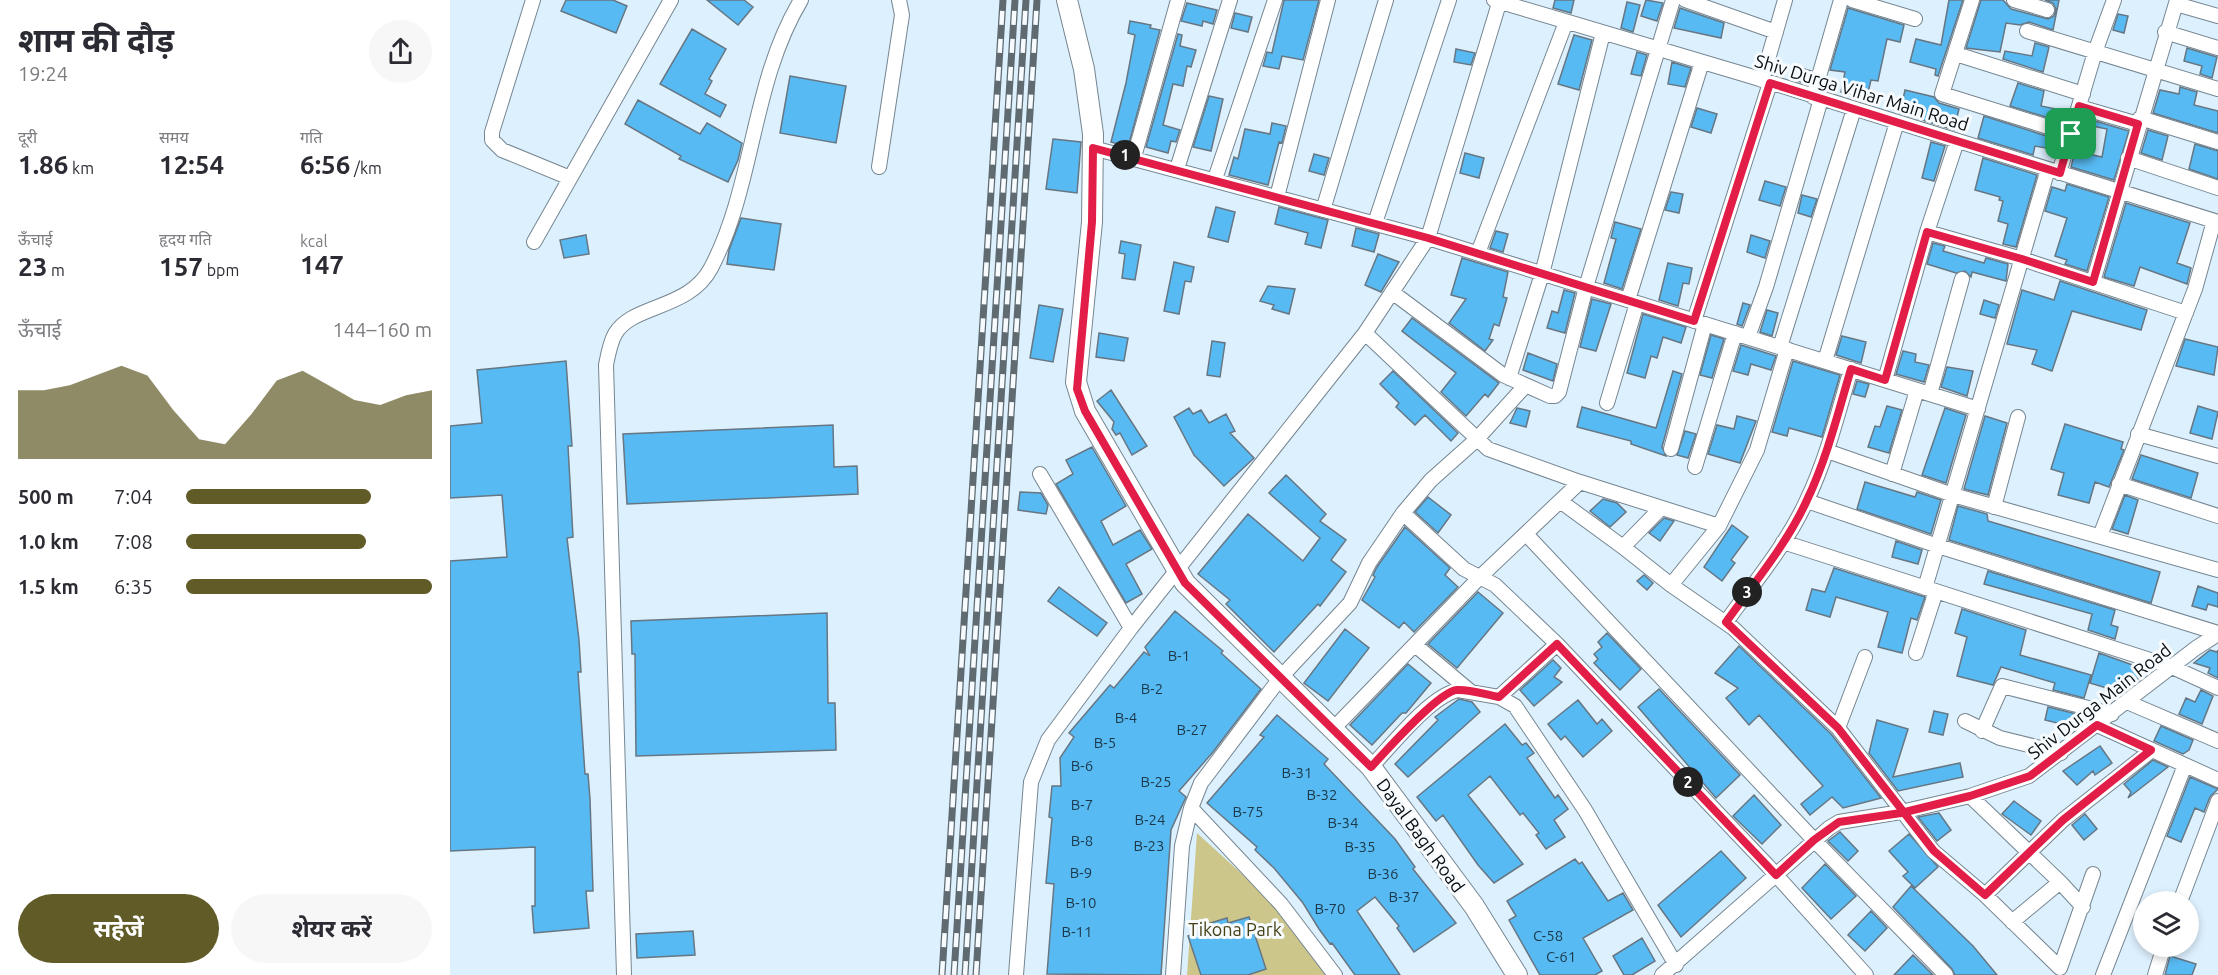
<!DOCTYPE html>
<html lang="hi">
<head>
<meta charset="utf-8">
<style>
  body { margin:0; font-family:Ubuntu,"Noto Sans Devanagari",sans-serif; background:#f7f7f7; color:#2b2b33; height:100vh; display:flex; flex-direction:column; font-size:22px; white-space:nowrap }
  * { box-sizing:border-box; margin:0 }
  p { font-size:20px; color:#7c7c81 }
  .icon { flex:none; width:33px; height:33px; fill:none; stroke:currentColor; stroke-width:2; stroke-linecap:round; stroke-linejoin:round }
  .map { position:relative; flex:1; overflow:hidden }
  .details { display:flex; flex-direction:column; background:#fff; width:450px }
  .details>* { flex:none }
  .fabs { position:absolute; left:1683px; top:891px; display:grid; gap:12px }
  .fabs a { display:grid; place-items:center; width:66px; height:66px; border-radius:50%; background:#fff; box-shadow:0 3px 9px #0003; font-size:30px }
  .pin { position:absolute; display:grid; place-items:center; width:51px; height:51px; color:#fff; margin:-26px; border-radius:12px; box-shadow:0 3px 9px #0006 }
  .km { position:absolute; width:30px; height:30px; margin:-15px; border-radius:50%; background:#222; color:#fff; font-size:16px; line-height:30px; text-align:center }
  .round { display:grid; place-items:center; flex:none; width:63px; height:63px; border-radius:32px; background:#f7f7f7 }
  .head { display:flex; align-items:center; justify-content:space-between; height:102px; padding:0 18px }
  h1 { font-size:33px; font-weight:700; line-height:45px }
  .stats { display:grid; grid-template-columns:repeat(3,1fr); gap:9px; height:102px; padding:6px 18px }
  .stats div { display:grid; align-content:center }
  .stats b { font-size:26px; font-weight:700 }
  .stats small { font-size:16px; font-weight:400 }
  .stats p { font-size:16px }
  .chart { height:168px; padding:12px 18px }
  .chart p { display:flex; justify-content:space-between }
  .chart svg { width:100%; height:108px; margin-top:6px; fill:#605b27; opacity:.7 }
  .button { display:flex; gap:12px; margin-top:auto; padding:12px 18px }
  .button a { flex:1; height:69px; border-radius:36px; background:#605b27; color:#fff; font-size:24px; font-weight:700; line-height:69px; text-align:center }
  .button a+a { background:#f7f7f7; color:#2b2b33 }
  ul { padding:0 18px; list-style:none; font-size:20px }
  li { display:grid; grid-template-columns:96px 72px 1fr; align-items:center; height:45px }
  li i { height:15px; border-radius:8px; background:#605b27 }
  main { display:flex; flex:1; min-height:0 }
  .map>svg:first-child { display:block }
</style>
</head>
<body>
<main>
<section class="details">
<div class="head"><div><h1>शाम की दौड़</h1><p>19:24</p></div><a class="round"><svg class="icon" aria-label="share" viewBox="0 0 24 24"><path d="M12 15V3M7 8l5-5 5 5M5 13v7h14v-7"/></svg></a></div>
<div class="stats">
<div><p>दूरी</p><b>1.86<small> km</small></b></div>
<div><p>समय</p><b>12:54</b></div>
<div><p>गति</p><b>6:56<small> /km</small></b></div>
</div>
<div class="stats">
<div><p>ऊँचाई</p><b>23<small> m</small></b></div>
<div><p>हृदय गति</p><b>157<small> bpm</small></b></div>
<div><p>kcal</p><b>147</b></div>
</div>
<div class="chart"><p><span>ऊँचाई</span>144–160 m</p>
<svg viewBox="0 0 160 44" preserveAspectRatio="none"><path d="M0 44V16L10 16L20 14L30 10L40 6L50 10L60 24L70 36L80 38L90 26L100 12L110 8L120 14L130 20L140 22L150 18L160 16V44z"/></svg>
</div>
<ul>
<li><b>500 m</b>7:04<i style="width:75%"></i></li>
<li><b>1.0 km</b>7:08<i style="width:73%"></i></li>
<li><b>1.5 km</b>6:35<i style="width:100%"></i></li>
</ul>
<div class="button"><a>सहेजें</a><a>शेयर करें</a></div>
</section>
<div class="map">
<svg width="1768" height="975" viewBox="0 0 1768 975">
  <rect width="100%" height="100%" fill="#ddf0fd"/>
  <!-- green -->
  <path fill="#ccc68a" d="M747,833L826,905L876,975H737Z"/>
  <!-- building -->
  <path fill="#58baf3" stroke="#667682" stroke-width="1.5" d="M116,0H163L177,6L166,33L111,11Z
    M257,0H294L303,7L288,25Z
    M834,0H869L853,60L832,56L829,69L813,66L817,52L822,53Z
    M1105,0H1124L1121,13L1103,8Z
    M1196,0L1213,3L1207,21L1191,16Z
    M1499,0H1513L1488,76L1485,75L1486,69L1460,62L1466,39L1491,45Z
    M1531,0H1553L1561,9L1598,19L1604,16L1606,9L1603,3L1595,0H1609L1603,30L1579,22L1570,25L1556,23L1550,52L1516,48Z
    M1177,2L1190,5L1183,32L1171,28Z
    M737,3L767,10L763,24L753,21L752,26L731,21Z
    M1230,8L1274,23L1271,38L1224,28Z
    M1398,8L1454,25L1450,42L1437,39L1428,81L1421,80L1417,97L1391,92L1395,72L1380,70Z
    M785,13L802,17L798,32L781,28Z
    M1668,14L1678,16L1674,33L1663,30Z
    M680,21L701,25L700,28L710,30L678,147L661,142L676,83L685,35L678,33Z
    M242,29L276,49L259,79L262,81L255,94L276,105L270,117L210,84Z
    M728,34L732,35L730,46L746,50L741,67L737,66L733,86L723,84L713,125L730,130L726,142L721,141L718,153L696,147Z
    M1124,35L1142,40L1129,90L1108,84Z
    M1585,43L1599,47L1593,72L1553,59L1555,51L1582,56Z
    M1737,48L1767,57L1762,78L1750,74L1752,66L1734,61Z
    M1006,49L1025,53L1021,65L1004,62Z
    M1187,52L1197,55L1191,76L1181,74Z
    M1222,62L1241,68L1235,87L1218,84Z
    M1351,68L1361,71L1357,84L1348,81Z
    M340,76L396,86L386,143L330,133Z
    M1568,83L1594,91L1591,106L1606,109L1604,115L1616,118L1615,123L1560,106Z
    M1730,87L1747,92L1744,105L1768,111V133L1703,113L1710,90L1729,94Z
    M1455,90L1484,97L1489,103L1509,109L1504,130L1450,113Z
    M759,96L773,99L761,151L743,147Z
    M188,100L250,134L257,123L292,143L288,160L278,182L229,159L231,156L175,124Z
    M1247,108L1267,114L1261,133L1241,127Z
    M1534,116L1609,140L1607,150L1585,146L1583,155L1528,138Z
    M1638,119L1679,131L1664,180L1621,167L1625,151L1652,157L1657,129L1637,125Z
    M822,123L836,126L832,143L829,142L818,185L779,175L784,157L788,159L795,129L820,134Z
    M1698,130L1718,136L1712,160L1691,153Z
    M603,139L631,142L627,193L596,189Z
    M1481,142L1495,146L1484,181L1472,178Z
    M1745,144L1768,151V179L1739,169Z
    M1015,153L1034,158L1029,178L1010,173Z
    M864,154L879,158L874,175L859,171Z
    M1533,158L1587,175L1566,247L1553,244L1558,224L1548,221L1553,201L1549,200L1550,197L1525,190Z
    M1315,181L1336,187L1330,206L1309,200Z
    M1617,184L1659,197L1637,271L1615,264L1617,260L1605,256L1617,218L1595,211L1602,187L1615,191Z
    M1221,192L1233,194L1229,213L1215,210Z
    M1352,195L1367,199L1361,217L1348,213Z
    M1676,203L1740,223L1727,263L1741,268L1737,284L1690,267L1684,286L1654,277Z
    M766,207L785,212L778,242L758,237Z
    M829,207L878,220L871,248L855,244L858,233L825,224Z
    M291,218L331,224L324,270L277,264L279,250Z
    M1165,222L1191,229L1172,289L1154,283L1166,239L1161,238Z
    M906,228L929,234L924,252L902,246Z
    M1046,231L1058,234L1053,252L1040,248Z
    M136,235L139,254L114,258L110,240Z
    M1301,235L1320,241L1315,258L1297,252Z
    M671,241L691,245L685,280L672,278L675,254L669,253Z
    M1483,243L1495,246L1493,251L1534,263L1536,258L1558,264L1556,281L1522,272L1521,277L1515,271L1506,273L1477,264Z
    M928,254L949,262L931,292L915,285Z
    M1012,258L1058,272L1053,297L1057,298L1049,326L1044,324L1039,339L1043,340L1035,351L999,323L1016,299L1001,295Z
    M724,262L744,267L741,282L735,281L729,314L714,311Z
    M1218,263L1242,268L1239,284L1233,283L1228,306L1209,300Z
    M1610,281L1697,310L1691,330L1622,311L1602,371L1582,364L1587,350L1557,344L1572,290L1604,300Z
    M818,286L845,289L839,314L822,309L824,305L810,301Z
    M1114,290L1125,293L1115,333L1097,328L1102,311L1108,313Z
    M1142,299L1161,304L1146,351L1130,347Z
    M1534,300L1549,305L1545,318L1530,314Z
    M1293,303L1300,305L1292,326L1287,324Z
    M589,305L613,309L603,362L580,358Z
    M1317,310L1328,313L1322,336L1310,332Z
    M1193,314L1236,327L1231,343L1213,337L1207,358L1201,356L1195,378L1177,373Z
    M962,318L1049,383L1038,397L1035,394L1016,416L991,392L1006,373L952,331Z
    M649,333L678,338L674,361L646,357Z
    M1261,335L1274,339L1262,378L1250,375Z
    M1392,336L1416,342L1411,363L1386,355Z
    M1735,339L1768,347L1764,375L1726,366Z
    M762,341L775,343L770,377L757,375Z
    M1291,345L1326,356L1321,370L1301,364L1298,375L1283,371Z
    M1453,351L1466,354L1465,362L1479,365L1474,382L1446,374Z
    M1078,353L1107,364L1103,381L1073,370Z
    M116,361L122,446H118L123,537L117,538L129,640L131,672H128L135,774H138L140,799L143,891H136L139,928L84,933L82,906H85V847L0,851V561L57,557L52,495L0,498V426L32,423L27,370Z
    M1343,361L1390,375L1372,437L1339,428L1337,436L1322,432Z
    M1497,367L1523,371L1517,396L1491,387Z
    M943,371L1008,433L1001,441L975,415L965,425L946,407L949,403L930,384Z
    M1223,371L1232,374L1212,447L1216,456L1181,444V441L1127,427L1132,407L1206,428Z
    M1407,381L1419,384L1415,397L1403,394Z
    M661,390L697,446L682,455L670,433L666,435L662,429L664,422L647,401Z
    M1437,406L1452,410L1439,453L1418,447L1425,426L1430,427Z
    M1748,406L1768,412L1762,439L1740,433Z
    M739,408L743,414L751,410L759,423L776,414L785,431L780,433L804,458L774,486L744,455L724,417Z
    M1067,408L1080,411L1076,427L1060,423Z
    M1495,408L1516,415L1496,483L1472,475Z
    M1287,416L1306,421L1290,463L1258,454L1267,425L1284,429Z
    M1535,416L1557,423L1538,495L1514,489Z
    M1615,424L1673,442L1671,449L1674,450L1659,487L1645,482L1639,503L1608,495L1614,473L1601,469Z
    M383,425L384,467L407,466L408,494L177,504L173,434Z
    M1235,431L1246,434L1238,458L1227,455Z
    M642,447L676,506L651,521L663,545L690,530L702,549L676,564L692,594L676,603L606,484L623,474L616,460Z
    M1691,455L1748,473L1741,498L1682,479Z
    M836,475L876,514L870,521L896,540L881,560L896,572L870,606L868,604L824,652L776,604L780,600L748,574L798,514L853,561L870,538L819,493Z
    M1415,482L1465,497L1467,492L1491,500L1481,534L1407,509Z
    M570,492L591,493L598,505L596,514L568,510Z
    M1675,495L1688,500L1678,534L1662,529Z
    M978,497L1001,515L988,533L965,512Z
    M1153,499L1167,503L1176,512L1160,527L1140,511Z
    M1508,506L1537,514L1538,521L1710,572L1701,603L1499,540Z
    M1214,518L1224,521L1210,541L1199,533Z
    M1282,525L1298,537L1281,560L1285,563L1272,581L1254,567Z
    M955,527L1000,568L995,575L1008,587L964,632L954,622L949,628L912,600L925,577L923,575L927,567Z
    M1446,541L1472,550L1468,564L1442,557Z
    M1384,568L1475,597L1467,620L1461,618L1452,653L1428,647L1438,612L1386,597L1380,617L1356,610L1362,589L1375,592Z
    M1538,571L1665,610L1661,625L1668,627L1665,639L1638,630L1642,614L1534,584Z
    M1194,575L1203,583L1197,590L1187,581Z
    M1748,586L1768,593V607L1758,604L1756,610L1742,606Z
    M609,587L657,623L647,636L598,601Z
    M1028,592L1053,613L1007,668L978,644Z
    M1512,609L1576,630L1570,655L1641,675L1634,698L1603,690L1605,683L1551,667L1543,685L1507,676L1517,637L1505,633Z
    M725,611L773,651L771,653L811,689L763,752L729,791L736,797L721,830L711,975L597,974L604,884L596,883L602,818L599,817L602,786H611L610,758L624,737L619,733L660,685L664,688L694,652L700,656L695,647Z
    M377,613L378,703H385L386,750L186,756L185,654H182L181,621Z
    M895,629L919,648L878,701L854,683Z
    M1157,633L1191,669L1170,690L1144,663L1148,659L1144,654L1152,647L1148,642Z
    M1289,646L1381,734L1431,798L1393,808L1382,797L1360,815L1351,804L1373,786L1309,715L1299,725L1276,698L1288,688L1265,673Z
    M1760,650L1767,652L1768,650V678L1758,673L1760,668L1744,663Z
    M1649,653L1691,668L1687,682L1673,693L1640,683Z
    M1103,660L1111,668L1104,677L1112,682L1084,706L1070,690Z
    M958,664L981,683L956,713H952L922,745L900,725Z
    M1209,689L1290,775L1266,798L1188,707Z
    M1751,690L1763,696L1752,724L1729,714L1736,698L1745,702Z
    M1009,699L1022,702L1030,712L958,777L945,764L988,720L985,717Z
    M1128,700L1147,724L1152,719L1162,731L1133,757L1115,736L1111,740L1098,724Z
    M1598,707L1635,716L1633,723L1627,728L1595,720Z
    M1484,711L1498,714L1493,735L1479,732Z
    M827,715L878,759L874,764L945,839L965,867L963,869L1006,923L964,952L947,928L949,926L925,897L907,911L950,975H905L882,943L880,944L869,929L853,903L824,868L805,850L807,847L757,803L814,737L810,735Z
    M1427,720L1458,729L1443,777L1510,763L1513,777L1448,791L1419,753Z
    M1055,724L1072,745L1076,743L1084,753L1077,758L1105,798L1108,795L1118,809L1104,820L1115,837L1096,849L1086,835L1089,833L1073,813L1070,815L1040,776L1018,795L1073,864L1044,883L1028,865L993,815L986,821L967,797Z
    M1711,726L1743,740L1739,750L1733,754L1704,741Z
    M1650,746L1662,763L1645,775L1643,771L1627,785L1613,771Z
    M1703,760L1718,767L1678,798L1681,792L1674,784Z
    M1740,777L1768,789L1760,797L1754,812L1745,808L1731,842L1717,836Z
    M1304,795L1331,825L1312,844L1283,816Z
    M1564,801L1591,821L1581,835L1552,814Z
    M1489,813L1501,830L1487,841L1468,817Z
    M1635,814L1647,829L1634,840L1622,825Z
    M1390,832L1408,851L1398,861L1378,841Z
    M1459,834L1488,867L1465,888L1453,876L1458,872L1439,851Z
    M1271,851L1296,878L1231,937L1208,905Z
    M1125,859L1129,864L1132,862L1158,901L1173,893L1183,910L1133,938L1152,971L1145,975H1090L1059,920L1066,916L1057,901Z
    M1375,864L1406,896L1381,919L1352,888Z
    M1461,886L1523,946L1547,975H1505L1502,969L1443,907Z
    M1421,911L1437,928L1415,951L1398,935Z
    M799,917L816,969L798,975H751L738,936L758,929L757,924L777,918L778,923Z
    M243,931L245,955L187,958L186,934Z
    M1192,938L1205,961L1182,975H1174L1163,956Z
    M1463,955L1483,975H1444Z
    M1720,956L1746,964L1742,975H1715Z"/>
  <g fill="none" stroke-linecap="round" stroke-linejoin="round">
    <!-- street casing -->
    <g stroke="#758692" stroke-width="16">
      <path id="street" d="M83,0L42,132V140L52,150L120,178
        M1044,0L1300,76L1768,222
        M1235,0L1326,32
        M1402,0L1465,19
        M1522,0L1492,94L1621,134
        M1564,0L1597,10
        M1726,4L1768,16
        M1577,31L1768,89
        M1715,32L1768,48
        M1506,54L1633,94
        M1312,80L1335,0
        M1363,97L1391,0
        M1629,107L1688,124
        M1690,118L1768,142
        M643,148L978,238L1528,409
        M684,157L728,0
        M1678,158L1768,188
        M429,167L452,15L449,0
        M727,169L780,0
        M1609,173L1645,52L1664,0
        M765,179L825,0
        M827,197L878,0
        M873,210L936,0
        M925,223L999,0
        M1477,232L1572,259L1736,313
        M84,242L221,0
        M1028,253L1116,22
        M1643,282L1727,0
        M942,292L1053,375L1100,396H1105L1109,392L1136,287L1223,0
        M1178,300L1252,62
        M1244,321L1320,83
        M915,333L1038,449L1130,482L1269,526
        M1298,337L1316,287L1371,99
        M1330,347L1404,109
        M1375,361L1447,122
        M1059,378L1092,274L1153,33
        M1435,380L1477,232L1507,141
        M1480,394L1512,279
        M1157,403L1187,303
        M1688,434L1768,456
        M1221,449L1255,324
        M1377,451L1503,495L1768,570
        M1245,467L1285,333
        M590,474L681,628
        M1442,474L1467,390
        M1669,484L1768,516
        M1110,501L1173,547L1221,585L1283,628L1388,728L1483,851L1535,895L1610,968L1643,874
        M1357,501L1488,546L1768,633
        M1544,507L1568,417
        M953,513L1014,569L1045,585L1107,644L1318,866L1416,975
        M1076,534L1364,840L1496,975
        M1650,536L1745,289L1764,221
        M1333,542L1722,667L1768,688
        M1173,547L1211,508
        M1221,585L1269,526L1307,450L1337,349
        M1475,588L1598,169
        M1276,622C1304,583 1337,544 1357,500C1377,458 1388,413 1401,369
        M965,645L1021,692
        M1466,653L1486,591
        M1049,697L1107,644
        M1677,702L1768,741
        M1515,721L1550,738L1611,753
        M1647,725L1768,780
        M1388,728L1415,657
        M883,729L1030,577L1130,482
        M1532,731L1552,686L1662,714
        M921,767C942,745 979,697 1008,690L1049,697L1065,706L1135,810L1226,965
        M1520,796L1610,882L1633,907
        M741,808L831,904L885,975
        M1535,895L1613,820L1702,750
        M1730,902L1768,801
        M1562,922L1610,882
        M174,975L156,365C158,355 160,343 165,334C182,304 239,310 261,268C305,184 301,83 351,0
        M566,975L581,782L598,740L681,628L915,333L978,238L1050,0
        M723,975L732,846L741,808L751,783L831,677L900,603L919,563L953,513L981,480L1026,440L1075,386
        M1212,975L1379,828L1389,822L1451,812L1520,796L1579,776L1746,648L1768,634
        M1653,975L1735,765
        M1705,975L1714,946"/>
    </g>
    <!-- secondary casing -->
    <g stroke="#758692" stroke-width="22">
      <path id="secondary" d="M617,0L634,69L643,134L642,222L626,382L635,411L735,583L921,767L1024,906L1067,975"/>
    </g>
    <!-- street -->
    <use href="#street" stroke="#fff" stroke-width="14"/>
    <!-- secondary -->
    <use href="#secondary" stroke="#fff" stroke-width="20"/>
    <!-- rail casing -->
    <g stroke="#5f6a71" stroke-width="7">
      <path id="rail" d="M492,975L553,0
        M504,975L565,0
        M515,975L576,0
        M526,975L587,0"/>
    </g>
    <!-- rail -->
    <use href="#rail" stroke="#f7fbfd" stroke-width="4.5" stroke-dasharray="14" stroke-linecap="butt"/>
  </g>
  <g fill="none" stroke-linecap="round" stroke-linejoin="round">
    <!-- route casing -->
    <g stroke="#fff" stroke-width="12">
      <path id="route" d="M1621,134L1610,173L1320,83L1244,321L978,238L643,148L642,222L627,389L635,411L735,583L921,767C935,752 989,691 1007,690C1020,689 1036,695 1049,697L1107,644L1326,875L1364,840L1389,822L1451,813L1520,796L1580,776L1647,725L1701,750L1613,820L1535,895L1484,851L1388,728L1276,622C1304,583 1337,544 1357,500C1377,458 1388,413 1401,369L1435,380L1477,232L1572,259L1643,282L1688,124L1629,106L1621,134"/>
    </g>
    <!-- route -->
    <use href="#route" stroke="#e11d48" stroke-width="8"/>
  </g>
  <g text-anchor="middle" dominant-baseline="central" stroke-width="6" stroke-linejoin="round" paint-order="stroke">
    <!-- number labels -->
    <g font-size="15" fill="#1b3849">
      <text x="729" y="655">B-1</text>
      <text x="702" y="688">B-2</text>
      <text x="676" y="717">B-4</text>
      <text x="742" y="729">B-27</text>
      <text x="655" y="742">B-5</text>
      <text x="632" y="765">B-6</text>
      <text x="847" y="772">B-31</text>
      <text x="706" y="781">B-25</text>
      <text x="872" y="794">B-32</text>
      <text x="632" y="804">B-7</text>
      <text x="798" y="811">B-75</text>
      <text x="700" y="819">B-24</text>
      <text x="893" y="822">B-34</text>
      <text x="632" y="840">B-8</text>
      <text x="699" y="845">B-23</text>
      <text x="910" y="846">B-35</text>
      <text x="631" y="872">B-9</text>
      <text x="933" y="873">B-36</text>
      <text x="954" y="896">B-37</text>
      <text x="631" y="902">B-10</text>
      <text x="880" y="908">B-70</text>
      <text x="627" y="931">B-11</text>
      <text x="1098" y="935">C-58</text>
      <text x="1111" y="956">C-61</text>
    </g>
    <!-- street labels -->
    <g font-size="18" fill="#070c10" stroke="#f7fbfd">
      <text transform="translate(1412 92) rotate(17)">Shiv Durga Vihar Main Road</text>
      <text transform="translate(1649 701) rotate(-38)">Shiv Durga Main Road</text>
      <text transform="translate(971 835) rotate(54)">Dayal Bagh Road</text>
    </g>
    <!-- park labels -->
    <g font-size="18" fill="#464218" stroke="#f7fbfd">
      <text x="785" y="929">Tikona Park</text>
    </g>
  </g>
</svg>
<div class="fabs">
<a><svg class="icon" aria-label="layers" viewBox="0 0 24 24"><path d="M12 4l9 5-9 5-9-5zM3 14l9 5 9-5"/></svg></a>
</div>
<div class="pin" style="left:1621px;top:134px;background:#1e9e55"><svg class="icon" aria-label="arrive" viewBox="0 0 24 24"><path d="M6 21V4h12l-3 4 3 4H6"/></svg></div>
<b class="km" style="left:675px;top:155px">1</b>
<b class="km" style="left:1238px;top:782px">2</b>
<b class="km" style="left:1297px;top:592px">3</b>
</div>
</main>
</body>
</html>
